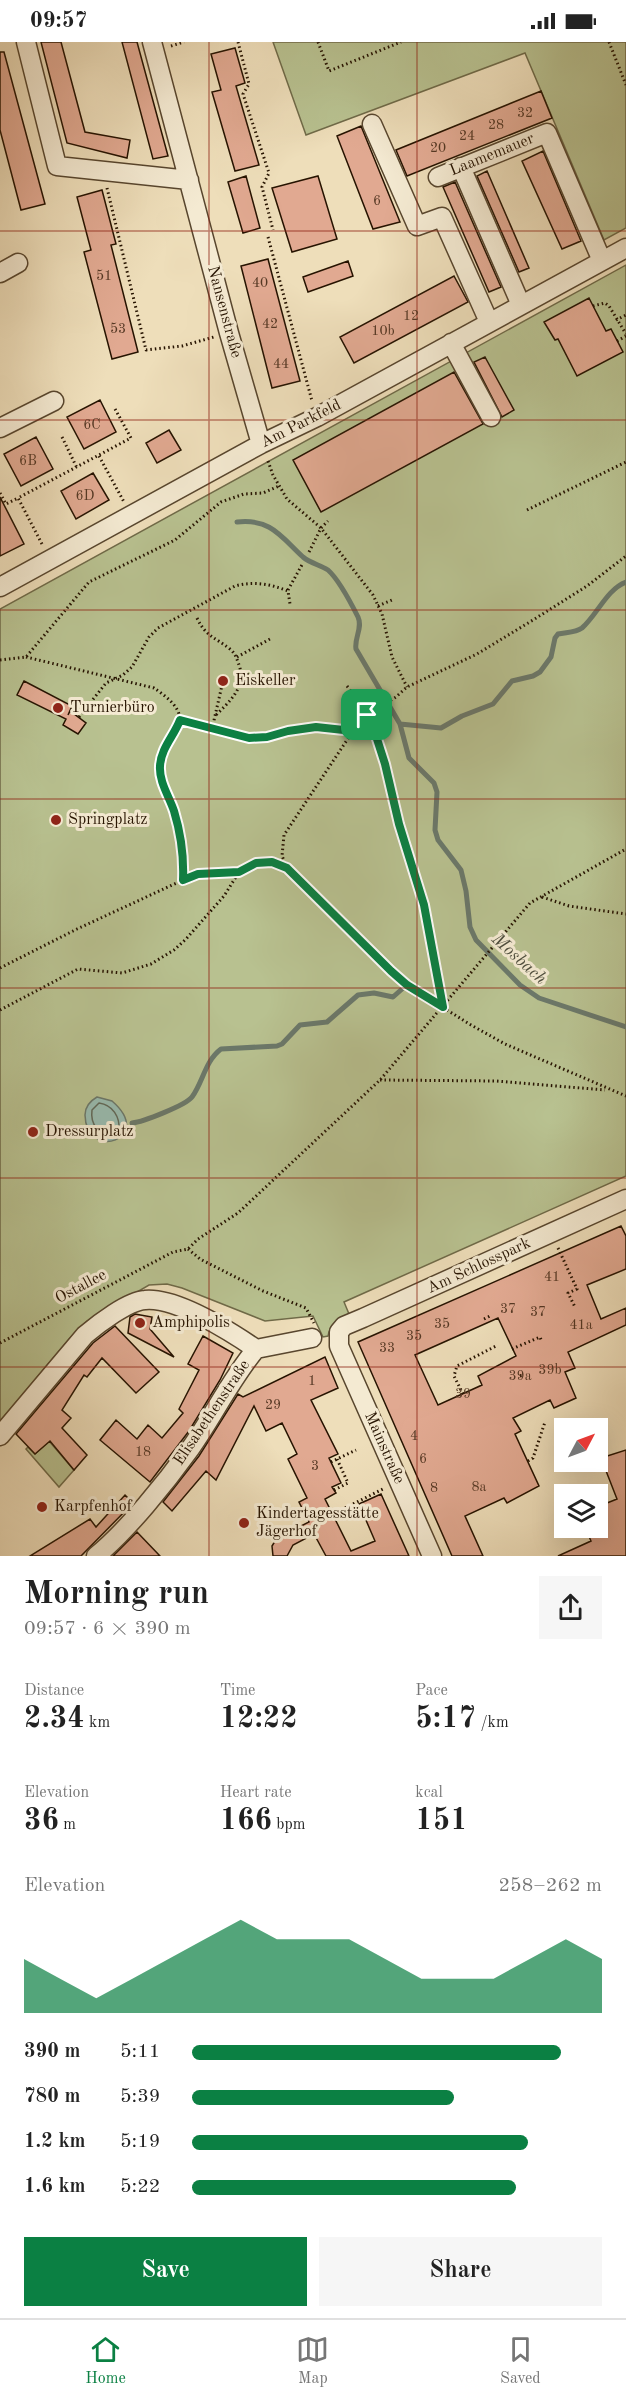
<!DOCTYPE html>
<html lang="en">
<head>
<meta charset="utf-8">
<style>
  body { margin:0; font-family:"Old Standard TT",serif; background:#f6f6f6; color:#222; height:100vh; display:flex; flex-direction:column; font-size:22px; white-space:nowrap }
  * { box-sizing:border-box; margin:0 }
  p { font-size:20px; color:#767676 }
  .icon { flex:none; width:33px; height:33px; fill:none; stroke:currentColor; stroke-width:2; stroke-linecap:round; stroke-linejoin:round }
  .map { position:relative; height:1514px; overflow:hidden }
  .sheet { display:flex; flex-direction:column; background:#fff; flex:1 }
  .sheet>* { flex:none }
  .needle { width:39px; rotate:49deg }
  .buttons { position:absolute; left:554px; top:1376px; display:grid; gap:12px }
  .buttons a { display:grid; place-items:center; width:54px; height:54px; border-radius:0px; background:#fff; box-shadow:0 6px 24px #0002; font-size:30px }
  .pin { position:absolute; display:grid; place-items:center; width:51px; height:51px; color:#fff; margin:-26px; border-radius:12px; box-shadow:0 3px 9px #0006 }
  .round { display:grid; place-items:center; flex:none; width:63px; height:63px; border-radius:0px; background:#f6f6f6 }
  .overview { display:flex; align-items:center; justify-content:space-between; height:102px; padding:0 24px }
  h1 { font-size:33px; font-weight:700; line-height:45px }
  .figures { display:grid; grid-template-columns:repeat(3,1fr); gap:9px; height:102px; padding:6px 24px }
  .figures div { display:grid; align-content:center }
  .figures b { font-size:30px; font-weight:700 }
  .figures small { font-size:16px; font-weight:400 }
  .figures p { font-size:16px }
  .chart { height:168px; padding:12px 24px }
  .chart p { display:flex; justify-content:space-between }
  .chart svg { width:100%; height:108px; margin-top:6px; fill:#0b8043; opacity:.7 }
  .primary-button { display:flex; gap:12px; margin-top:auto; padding:12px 24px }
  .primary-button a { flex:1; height:69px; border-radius:0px; background:#0b8043; color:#fff; font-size:24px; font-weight:700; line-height:69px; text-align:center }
  .primary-button a+a { background:#f6f6f6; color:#222 }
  ul { padding:0 24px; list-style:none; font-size:20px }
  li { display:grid; grid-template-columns:96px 72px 1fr; align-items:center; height:45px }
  li i { height:15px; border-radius:8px; background:#0b8043 }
  .status { display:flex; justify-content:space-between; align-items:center; height:42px; padding:0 30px; background:#fff; direction:ltr }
  .status svg { height:16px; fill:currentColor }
  .tabs { display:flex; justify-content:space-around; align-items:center; height:84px; border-top:2px solid #e0e0e0; background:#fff; font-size:16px; color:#767676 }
  .tabs a { display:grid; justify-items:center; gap:3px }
  .tabs .current { color:#0b8043 }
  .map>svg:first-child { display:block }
</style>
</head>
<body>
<div class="status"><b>09:57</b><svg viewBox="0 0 49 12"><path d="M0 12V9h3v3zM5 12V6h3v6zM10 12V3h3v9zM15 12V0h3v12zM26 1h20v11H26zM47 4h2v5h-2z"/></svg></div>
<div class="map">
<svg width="626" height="1514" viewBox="0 0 626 1514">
  <rect width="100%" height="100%" fill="#eedeba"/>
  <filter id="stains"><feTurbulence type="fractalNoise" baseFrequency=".00333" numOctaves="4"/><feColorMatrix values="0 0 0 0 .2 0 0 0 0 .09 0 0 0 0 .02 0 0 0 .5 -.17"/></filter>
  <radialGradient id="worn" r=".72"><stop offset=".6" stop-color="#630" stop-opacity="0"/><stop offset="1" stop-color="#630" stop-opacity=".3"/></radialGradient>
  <!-- green -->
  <path fill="#b8c190" stroke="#6f6a48" stroke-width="1.5" d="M273,0H626V186L604,198L525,11L306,93Z
    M626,223V1134L344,1260L349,1272C339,1277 330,1282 328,1294L323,1295L313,1274L265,1279L182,1246L167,1242L149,1243L87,1279L70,1296L0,1379V567Z
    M49,1399L74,1428L59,1445L26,1407L28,1405L35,1412Z"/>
  <!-- water -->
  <path fill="#99bcb1" stroke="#6b786a" stroke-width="1.5" d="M97,1055L112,1059C156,1097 86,1120 85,1073C85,1064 90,1059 97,1055Z"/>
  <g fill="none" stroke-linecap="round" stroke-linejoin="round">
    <!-- shore -->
    <path stroke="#606858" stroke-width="1.5" d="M99,1061C113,1063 120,1075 119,1088L113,1094C99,1094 90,1082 92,1068Z"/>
    <!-- stream -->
    <path stroke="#6b786a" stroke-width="5" d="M237,480C271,476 282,496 303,515C310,521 320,523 328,528C338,537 352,563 358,575C363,586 354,596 356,607L400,682L409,716L434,741L437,750L435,788L438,798L461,828L466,849L470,885L476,898L520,943L539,956L626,985
      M400,682L441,686L462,674L493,662L512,639L533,634L540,630L551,615L555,596L558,592C566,590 575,591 582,586C597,573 607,547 626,540
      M132,1081C143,1080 186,1063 192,1055C203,1040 205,1019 221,1007L277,1004L282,1002L300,983L327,980L358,953L374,951L393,955L402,947"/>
  </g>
  <!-- building -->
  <path fill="#e1a991" stroke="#261300" stroke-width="1.5" fill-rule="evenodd" d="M41,0H61L85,90L130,98L127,116L67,101Z
    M122,0H137L168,114L153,117Z
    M235,6L245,41L236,44L259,123L235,129L212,50L221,48L211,12Z
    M0,10H4L45,162L21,168L0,88Z
    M541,49L552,76L407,134L396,108Z
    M361,84L400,180L373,187L337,94Z
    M543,109L581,199L562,207L522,119Z
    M487,129L529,226L519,230L477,134Z
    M246,134L260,186L243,191L228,140Z
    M318,134L337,197L292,210L272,146Z
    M455,140L501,245L489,250L443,145Z
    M102,148L116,202L111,203L138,310L112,317L84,210L91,208L77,155Z
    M268,217L300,339L272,346L241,224Z
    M348,219L353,234L308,250L303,235Z
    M454,234L468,260L354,321L340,295Z
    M589,256L606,289L611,287L623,310L577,334L558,297L555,298L544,280Z
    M485,315L514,368L502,375L474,320Z
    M454,330L483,382L321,470L293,418Z
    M100,358L116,390L84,407L67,375Z
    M169,388L181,408L157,421L146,401Z
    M36,395L53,427L21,444L4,412Z
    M93,431L109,458L76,477L61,449Z
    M0,455L24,502L0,514Z
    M24,639L72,664L68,673L70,669L86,681L78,692L63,683L66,677L17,653Z
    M621,1184L626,1194V1227L587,1243L601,1277L626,1266V1283L568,1310L575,1326L565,1330L576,1356L554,1366L550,1358L513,1376L521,1389L515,1392L539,1444L507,1461L504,1456L465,1474L483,1514H452L358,1300ZM498,1276L516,1314L478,1334L482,1343L438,1363L415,1313Z
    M135,1272L152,1275L150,1287L174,1315L128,1291L130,1275Z
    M115,1284L159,1330L136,1351L102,1316L87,1335L84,1333L62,1368L71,1376L62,1386L87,1413L74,1428L50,1399L35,1412L16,1392L93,1301Z
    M203,1294L233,1311L220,1338L189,1389L150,1440L100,1398L116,1378L137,1397L148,1383L162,1396L183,1371L179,1367L199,1328L188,1322Z
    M325,1315L338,1346L311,1358L338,1412L329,1416L341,1441L332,1445L336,1451L325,1457L351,1509L375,1499L359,1462L381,1452L409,1514H326L314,1492L293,1503L287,1514H273L272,1504L277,1496L309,1480L299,1460L307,1456L288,1417L297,1412L282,1381L266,1389L254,1364L216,1438L206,1429L172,1469L163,1460L199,1414L238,1352L243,1355Z
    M626,1408V1514H558L591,1499L585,1485H597V1465L617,1457L601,1416Z
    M125,1453L133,1461L81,1514H30L90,1477L96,1485Z
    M137,1490L160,1514H113Z"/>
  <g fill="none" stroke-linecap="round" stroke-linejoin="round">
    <!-- minor casing -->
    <g stroke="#58462e" stroke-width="21">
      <path id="minor" d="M26,0L57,124L189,138
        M152,0L229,291L261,402
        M372,82L417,184L442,175L489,280
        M461,125L521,263
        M438,135L547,91L602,219
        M0,231L18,221
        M451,301L491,375
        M0,386L54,359
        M0,545L261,402L317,375L626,206
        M0,1394L85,1293C98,1282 128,1259 145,1258C176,1255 231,1290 256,1307L312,1296
        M96,1514C127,1489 167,1439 190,1407C213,1375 230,1338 256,1307
        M432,1514L339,1304V1290L344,1284L363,1276L626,1157"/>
    </g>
    <!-- path -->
    <path stroke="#261300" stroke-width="3" stroke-dasharray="1.5 3" stroke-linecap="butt" d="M238,0L249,42L243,52L269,131L262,145L273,188
      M318,0L329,29L401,0
      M609,0L626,43
      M171,4L184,0
      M107,146L146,308L182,304L214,295
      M268,195L312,359
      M593,264L605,261L609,264L626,292
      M616,278L626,273
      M617,299L626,294
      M62,395L77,426
      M99,414L124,460
      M268,419L273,433L287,457L321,486L373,553L382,572L392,615L407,645
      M0,451L6,462L18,456
      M527,468L626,420
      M42,502L18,456L131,396L114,365
      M309,510L321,486L328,479
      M288,548L303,521
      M378,564L392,558
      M197,576C206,595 215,595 230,607C235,611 237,617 239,623C247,645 229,660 215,674
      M26,615L154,646C164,653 179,663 180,677C181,689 159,706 160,727C160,740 168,753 172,766C181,789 184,813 183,838
      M237,615L270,597
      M0,618L26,615L89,540L175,498L221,460L244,452L263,451L279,444
      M347,644C380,685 387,734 400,783C407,810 417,835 423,862C432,895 437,931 443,965
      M79,675L106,641L123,633L132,625L149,595L158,586L235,544C253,539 271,542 288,549L290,562
      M180,678L249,696L268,695L288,689L316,685L353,689
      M212,687L223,639
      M287,825L282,814L284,793L353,689L367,673L396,655L407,645L477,612L533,578L587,544L626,514
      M542,855L569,864L626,872
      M0,926L77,887L183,838L198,832L239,830L256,821L272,820L287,826L303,840L407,943L471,983L505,1002L626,1054
      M0,968L78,927L122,931L151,922L174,908L186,897L224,854L239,830
      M380,1038L496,1039L605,1048
      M558,1206L577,1247L568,1251L575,1265
      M188,1207L200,1217L263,1249L306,1266L314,1281
      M484,1277L490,1274
      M0,1301L173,1210L188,1207L198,1197L238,1171L380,1038L530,861L626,807
      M512,1307L540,1295L542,1300
      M520,1334L523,1333
      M463,1352L454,1334L457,1324L496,1304
      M528,1419L533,1416L545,1380
      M331,1420L356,1408
      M334,1448L348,1441L337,1417
      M333,1472L383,1447"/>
    <!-- minor -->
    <use href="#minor" stroke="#f4ead2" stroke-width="18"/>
  </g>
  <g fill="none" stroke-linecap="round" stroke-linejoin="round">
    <!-- route casing -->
    <g stroke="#fff" stroke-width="12">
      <path id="route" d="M367,673L377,697L385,722L399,782L424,863L443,965L407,943L391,929L287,826L272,820L256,821L239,830L198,832L183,838C184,814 181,792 174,769C169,754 159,740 160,724C161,706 174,694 180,678L249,696L267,695L288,689L316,685L353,689Z"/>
    </g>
    <!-- route -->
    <use href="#route" stroke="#0b8043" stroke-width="8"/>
  </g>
  <!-- grid -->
  <path fill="none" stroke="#8f2418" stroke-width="1.5" stroke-opacity="0.55" d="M209,0V1514M417,0V1514M0,189H626M0,378H626M0,568H626M0,757H626M0,946H626M0,1136H626M0,1325H626"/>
  <!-- markers -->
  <g fill="#8f2418" stroke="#f4ead2" stroke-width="2">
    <circle cx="223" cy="639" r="6"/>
    <circle cx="58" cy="666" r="6"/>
    <circle cx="56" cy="778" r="6"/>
    <circle cx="33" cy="1090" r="6"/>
    <circle cx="140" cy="1281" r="6"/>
    <circle cx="42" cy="1465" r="6"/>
    <circle cx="244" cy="1481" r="6"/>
  </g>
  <g text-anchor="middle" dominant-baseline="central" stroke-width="6" stroke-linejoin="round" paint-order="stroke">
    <!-- number labels -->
    <g font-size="14" fill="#553824">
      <text x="525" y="71">32</text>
      <text x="496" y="83">28</text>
      <text x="467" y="94">24</text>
      <text x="438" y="106">20</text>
      <text x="377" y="159">6</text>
      <text x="104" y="234">51</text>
      <text x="260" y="241">40</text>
      <text x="411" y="274">12</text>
      <text x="270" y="282">42</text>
      <text x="118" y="287">53</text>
      <text x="383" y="289">10b</text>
      <text x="281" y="322">44</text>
      <text x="92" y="383">6C</text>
      <text x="28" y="419">6B</text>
      <text x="85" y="454">6D</text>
      <text x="552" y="1235">41</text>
      <text x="508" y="1267">37</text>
      <text x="538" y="1270">37</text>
      <text x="442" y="1282">35</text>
      <text x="581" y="1283">41a</text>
      <text x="414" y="1294">35</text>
      <text x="387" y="1306">33</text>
      <text x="550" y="1328">39b</text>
      <text x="520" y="1334">39a</text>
      <text x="312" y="1339">1</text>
      <text x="463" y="1352">39</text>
      <text x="273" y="1363">29</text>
      <text x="414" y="1394">4</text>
      <text x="143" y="1410">18</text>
      <text x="423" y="1417">6</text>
      <text x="315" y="1424">3</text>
      <text x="479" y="1445">8a</text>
      <text x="434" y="1446">8</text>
    </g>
    <!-- street labels -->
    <g font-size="16" fill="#261300" stroke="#f4ead2">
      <text transform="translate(492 113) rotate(-22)">Laamemauer</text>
      <text transform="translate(224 270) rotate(75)">Nansenstraße</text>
      <text transform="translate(301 382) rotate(-27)">Am Parkfeld</text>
      <text transform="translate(479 1224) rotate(-25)">Am Schlosspark</text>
      <text transform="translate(81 1245) rotate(-28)">Ostallee</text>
      <text transform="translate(212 1371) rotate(-56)">Elisabethenstraße</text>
      <text transform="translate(384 1406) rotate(66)">Mainstraße</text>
    </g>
    <!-- poi labels -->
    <g font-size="16" fill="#261300" stroke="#f4ead2" text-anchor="start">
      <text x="235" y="639">Eiskeller</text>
      <text x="70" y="666">Turnierbüro</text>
      <text x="68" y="778">Springplatz</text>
      <text x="45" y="1090">Dressurplatz</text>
      <text x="152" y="1281">Amphipolis</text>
      <text x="54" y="1465">Karpfenhof</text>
      <text x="256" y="1472">Kindertagesstätte<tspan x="256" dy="18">Jägerhof</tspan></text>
    </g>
    <!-- water labels -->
    <g font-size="18" font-style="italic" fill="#4e4e3e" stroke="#f4ead2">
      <text transform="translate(519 917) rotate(42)">Mosbach</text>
    </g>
  </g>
  <rect width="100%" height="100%" filter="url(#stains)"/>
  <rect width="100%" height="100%" fill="url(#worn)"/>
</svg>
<div class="buttons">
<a><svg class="needle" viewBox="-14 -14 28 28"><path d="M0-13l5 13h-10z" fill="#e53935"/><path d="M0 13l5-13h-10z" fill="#767676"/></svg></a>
<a><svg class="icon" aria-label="layers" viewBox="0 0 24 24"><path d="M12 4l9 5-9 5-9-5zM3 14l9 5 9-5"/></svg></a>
</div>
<div class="pin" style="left:367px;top:673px;background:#1e9e55"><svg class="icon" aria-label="arrive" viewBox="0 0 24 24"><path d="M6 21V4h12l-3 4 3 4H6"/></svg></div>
</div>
<section class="sheet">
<div class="overview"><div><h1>Morning run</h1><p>09:57 · 6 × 390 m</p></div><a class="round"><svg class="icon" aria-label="share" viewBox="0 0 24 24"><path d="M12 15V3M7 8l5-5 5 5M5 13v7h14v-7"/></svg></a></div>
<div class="figures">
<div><p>Distance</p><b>2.34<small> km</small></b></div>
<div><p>Time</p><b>12:22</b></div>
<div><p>Pace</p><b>5:17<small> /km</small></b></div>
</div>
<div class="figures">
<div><p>Elevation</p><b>36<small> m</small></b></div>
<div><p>Heart rate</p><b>166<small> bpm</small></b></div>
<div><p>kcal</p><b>151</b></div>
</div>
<div class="chart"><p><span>Elevation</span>258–262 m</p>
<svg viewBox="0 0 160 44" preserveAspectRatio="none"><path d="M0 44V22L10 30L20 38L30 30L40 22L50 14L60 6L70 14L80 14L90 14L100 22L110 30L120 30L130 30L140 22L150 14L160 22V44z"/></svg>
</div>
<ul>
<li><b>390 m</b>5:11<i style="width:90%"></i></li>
<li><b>780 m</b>5:39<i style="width:64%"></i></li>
<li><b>1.2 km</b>5:19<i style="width:82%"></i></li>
<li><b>1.6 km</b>5:22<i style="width:79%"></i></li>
</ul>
<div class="primary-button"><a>Save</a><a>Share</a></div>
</section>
<nav class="tabs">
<a class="current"><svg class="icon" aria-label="home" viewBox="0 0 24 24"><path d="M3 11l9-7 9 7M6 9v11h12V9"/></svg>Home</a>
<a><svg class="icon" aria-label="map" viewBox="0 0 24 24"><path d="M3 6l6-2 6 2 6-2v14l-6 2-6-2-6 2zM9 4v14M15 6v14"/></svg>Map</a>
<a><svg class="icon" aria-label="saved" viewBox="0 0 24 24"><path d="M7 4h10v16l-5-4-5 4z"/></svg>Saved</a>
</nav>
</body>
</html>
